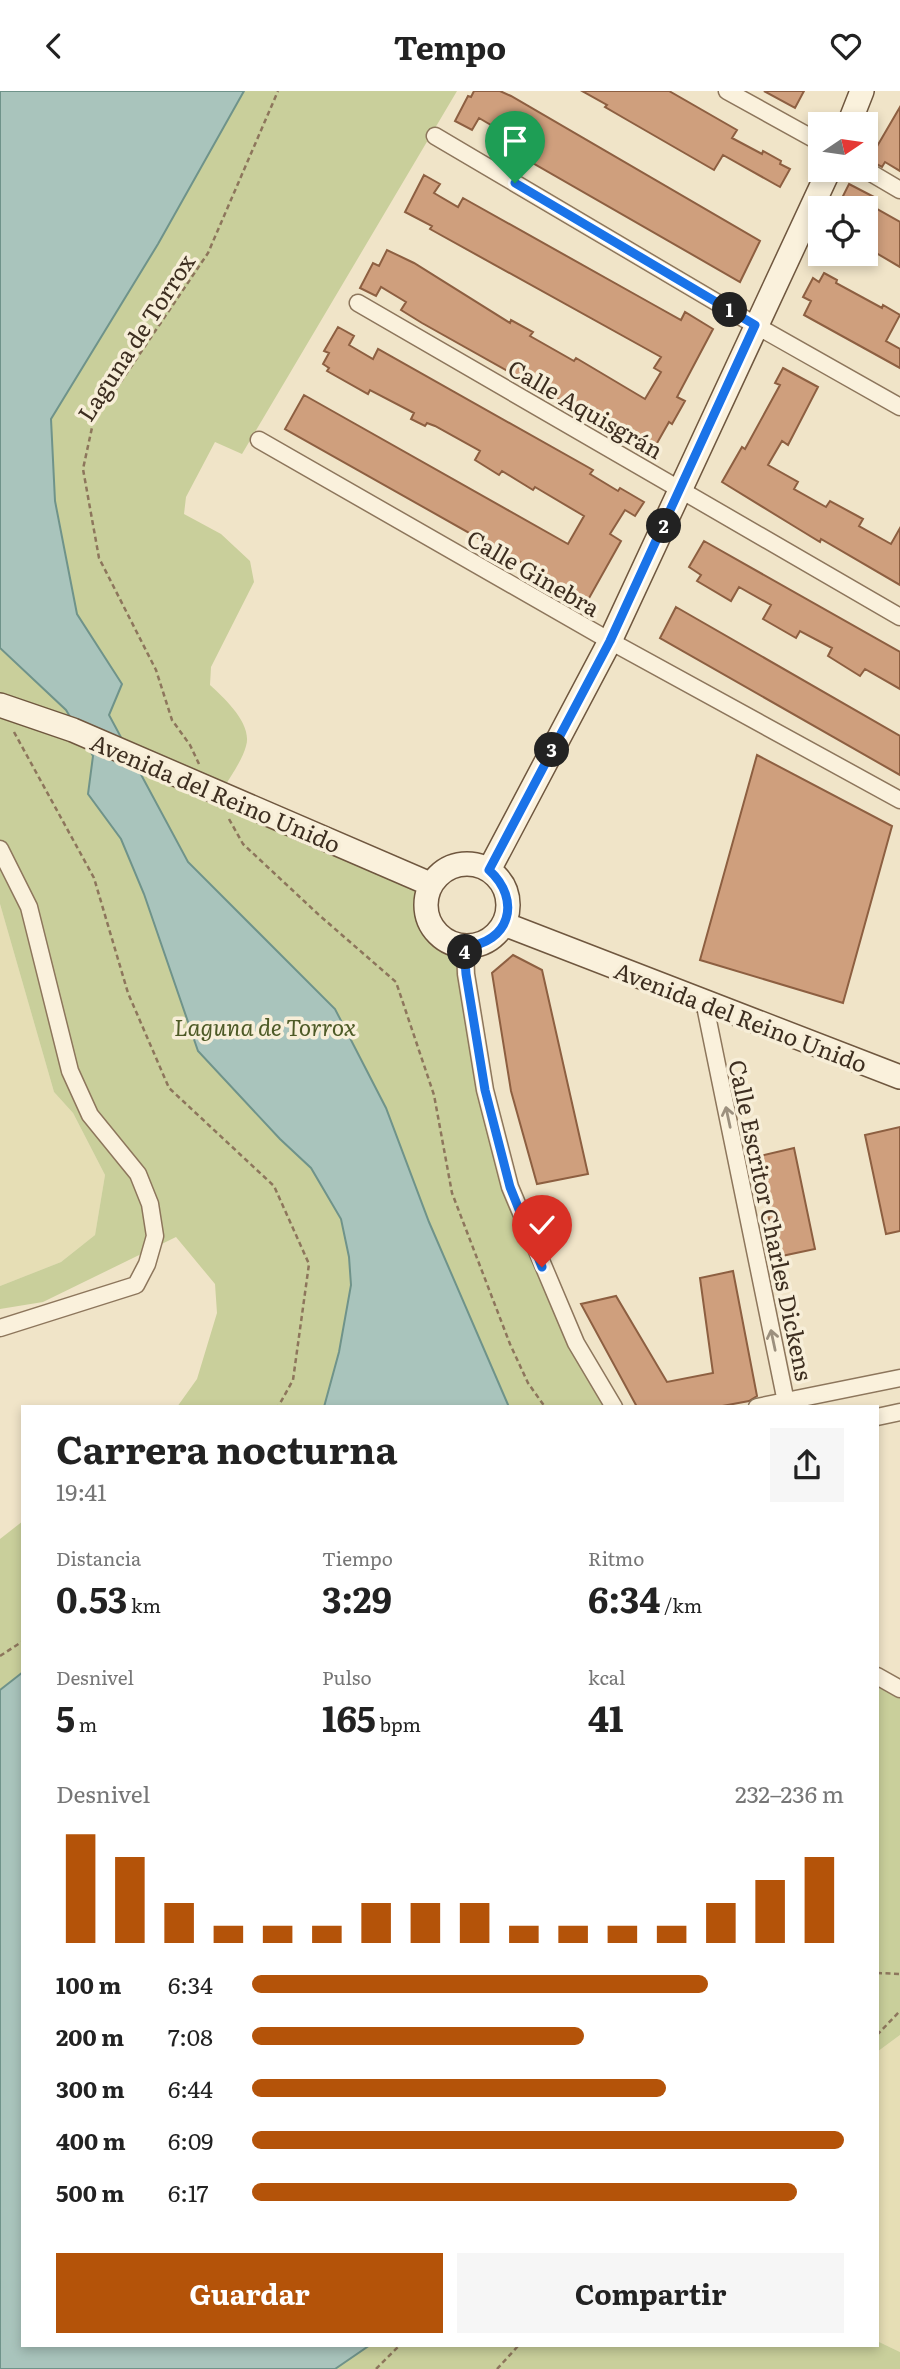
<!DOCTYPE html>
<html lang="es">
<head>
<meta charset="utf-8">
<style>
  body { margin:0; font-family:Literata,serif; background:#f6f6f6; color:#222; height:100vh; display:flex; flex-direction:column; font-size:26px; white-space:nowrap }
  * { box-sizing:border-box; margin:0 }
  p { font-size:23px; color:#767676 }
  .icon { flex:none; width:38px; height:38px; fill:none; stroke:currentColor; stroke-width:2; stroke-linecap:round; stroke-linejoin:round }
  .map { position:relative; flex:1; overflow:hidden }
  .sheet { position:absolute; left:21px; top:1314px; width:858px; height:942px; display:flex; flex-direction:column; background:#fff; border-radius:0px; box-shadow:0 4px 10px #0003 }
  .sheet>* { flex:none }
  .needle { width:46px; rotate:77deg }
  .tools { position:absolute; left:808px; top:21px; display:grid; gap:14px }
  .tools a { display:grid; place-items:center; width:70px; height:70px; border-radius:0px; background:#fff; box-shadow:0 4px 10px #0003; font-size:35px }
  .pin { position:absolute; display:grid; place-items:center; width:60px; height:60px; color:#fff; margin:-72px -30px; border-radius:50% 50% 50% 0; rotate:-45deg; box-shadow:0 0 7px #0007 }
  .pin .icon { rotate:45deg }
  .km { position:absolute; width:35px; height:35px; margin:-18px; border-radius:50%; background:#222; color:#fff; font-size:19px; line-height:35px; text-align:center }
  .round { display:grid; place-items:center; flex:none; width:74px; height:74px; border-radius:0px; background:#f6f6f6 }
  .head { display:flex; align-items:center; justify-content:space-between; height:119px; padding:0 35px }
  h1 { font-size:38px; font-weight:700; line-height:52px }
  .figures { display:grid; grid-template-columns:repeat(3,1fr); gap:10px; height:119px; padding:7px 35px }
  .figures div { display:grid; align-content:center }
  .figures b { font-size:35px; font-weight:700 }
  .figures small { font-size:19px; font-weight:400 }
  .figures p { font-size:19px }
  .chart { height:196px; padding:14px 35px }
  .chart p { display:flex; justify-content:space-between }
  .chart svg { width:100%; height:126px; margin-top:7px; stroke:#b45309; stroke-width:6 }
  .primary-button { display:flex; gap:14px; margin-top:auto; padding:14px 35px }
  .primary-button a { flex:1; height:80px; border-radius:0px; background:#b45309; color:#fff; font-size:28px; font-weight:700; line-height:80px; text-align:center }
  .primary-button a+a { background:#f6f6f6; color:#222 }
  ul { padding:0 35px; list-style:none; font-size:23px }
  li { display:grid; grid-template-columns:112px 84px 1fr; align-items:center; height:52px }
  li i { height:18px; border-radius:9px; background:#b45309 }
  header { display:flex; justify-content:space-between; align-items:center; height:91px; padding:0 35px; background:#fff; font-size:32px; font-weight:700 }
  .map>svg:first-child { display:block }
</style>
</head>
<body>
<header><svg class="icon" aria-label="back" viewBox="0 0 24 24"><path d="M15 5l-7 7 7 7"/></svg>Tempo<svg class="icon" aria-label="heart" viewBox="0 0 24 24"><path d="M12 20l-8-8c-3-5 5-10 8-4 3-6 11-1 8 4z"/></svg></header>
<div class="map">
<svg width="900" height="2278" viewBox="0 0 900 2278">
  <rect width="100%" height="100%" fill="#f0e4c8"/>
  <!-- farmland -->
  <path fill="#e6deb5" d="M0,813L54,1001L73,1022L105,1084L95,1144L61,1171L0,1195Z
    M900,1944V2261L877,2250V1961Z"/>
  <!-- green -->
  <path fill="#c9cf9b" d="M0,0H457L242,363L215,351L186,406L184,423L221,443L250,470L254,491L211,576L210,594C224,607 253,633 246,655C242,670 230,686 222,700L429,793C421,827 439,843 466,859L469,929L512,1096L614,1316H177L197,1288L217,1222L215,1193L176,1146L43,1211L0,1218V1195L61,1171L95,1144L105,1084L73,1022L54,1001L0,813Z
    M23,1430V2254H877V2250L900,2261V2278H0V1448Z
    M877,1583L900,1595V1944L877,1961Z"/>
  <!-- water -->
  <path fill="#a9c4bc" stroke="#6f938a" stroke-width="2" d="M0,0H244L158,153L51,328L55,410L77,523L122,593L109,624L188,771L335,918L386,1017L429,1131L509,1316H324L339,1261L351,1194L349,1166L341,1128L311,1077L280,1048L198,960L144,803L121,748L88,703L93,665L66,619L0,557Z
    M23,1581V2254H370L335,2278H0V1599Z"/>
  <!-- building -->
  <path fill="#cf9f7d" stroke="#8d5f41" stroke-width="2" d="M474,0H500L511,5L760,150L740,191L496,51L501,40L479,27L472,39L455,30L468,5L471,6Z
    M582,0H669L737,39L732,47L762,63L763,60L781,70L780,73L790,78L780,96L723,64L714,79L629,30L605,16L607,14Z
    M764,0H804L795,17Z
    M900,16V80L885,71L882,76L869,69Z
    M424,84L440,93L434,102L458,116L463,107L654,214L681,229L685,221L713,238L677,306L685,310L672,333L669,331L652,361L422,232L401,219L406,211L381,196L376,205L360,197L373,172L379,175L387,159L414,172L510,232L511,229L533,241L530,245L574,270L576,267L645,308L661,281L654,277L661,266L430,138L432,135L405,121Z
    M849,93L876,107L872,115L900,131V176L866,156V117H837Z
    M824,182L837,189L836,192L882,217L883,214L900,224L886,250L900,258V277L804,224L811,210L803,206L813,187L819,191Z
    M338,236L354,245L349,254L373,268L378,258L593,379L590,383L618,400L620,397L644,411L635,425L625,419L610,443L621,450L588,509L285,338L304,304L568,453L584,425L535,396L533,399L502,380L499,384L475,369L480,360L435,335L427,332L425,335L411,328L414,322L370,299L368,303L327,280L329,277L323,273L329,262L324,260Z
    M783,277L818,296L788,354L782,350L768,374L798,391L794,398L826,416L830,410L863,428L859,435L891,453L900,437V494L821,448L820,451L797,437L722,391L742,356L745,358L780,294L775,292Z
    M704,450L900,561V598L865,578L860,585L828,565L832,557L800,540L796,547L763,528L771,514L739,496L731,510L697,490L701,484L689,476Z
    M676,516L900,645V684L660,547Z
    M757,664L892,735L843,912L700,869Z
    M513,864L542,879L588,1083L537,1093L511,1000L492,882Z
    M900,1036V1140L886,1143L865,1044Z
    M794,1057L815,1158L777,1166L756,1066Z
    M733,1180L757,1305L749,1310L717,1316H637L581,1213L616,1205L667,1291L713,1282L700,1187Z"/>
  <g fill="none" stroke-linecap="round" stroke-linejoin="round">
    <!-- street casing -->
    <g stroke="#8d765c" stroke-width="19">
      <path id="street" d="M727,0L821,52
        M435,45L755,234L900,316
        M866,79L900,99
        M358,212L900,526
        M259,349L610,550L900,709
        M0,758L29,816L70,980L90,1024L138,1083L150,1113L155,1145L147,1173L136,1194L0,1237
        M465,856L466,883L485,999L510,1096L576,1252L614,1316
        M704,910L787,1316
        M757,1316L900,1287
        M877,1326L900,1321
        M877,1585L900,1598"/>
    </g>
    <!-- secondary casing -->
    <g stroke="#6f573f" stroke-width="26">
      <path id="secondary" d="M849,33L862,0
        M0,614L73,639L430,793
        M426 814a41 41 0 1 1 82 0a41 41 0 1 1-82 0Z
        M489,779L610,550L829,79
        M504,833L900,986"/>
    </g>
    <!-- path -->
    <path stroke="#8d765c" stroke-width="2.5" stroke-dasharray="5 3.5" stroke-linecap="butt" d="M14,641L94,787L128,902L169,997L274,1095L309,1173L293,1289L278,1316
      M199,673L190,654L172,629L156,579L99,467L83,378L93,332L208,162L278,0
      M229,728L243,753L319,824L396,891L434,1004L452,1102L510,1253L528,1292L545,1316
      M0,1565L23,1550
      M877,1882L900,1883
      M877,1944L900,1920
      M376,2278L400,2254
      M497,2278L519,2254"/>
    <!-- street -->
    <use href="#street" stroke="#faf1dc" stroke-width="16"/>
    <!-- secondary -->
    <use href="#secondary" stroke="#faf1dc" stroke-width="23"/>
  </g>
  <!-- one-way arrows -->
  <defs><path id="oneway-shaft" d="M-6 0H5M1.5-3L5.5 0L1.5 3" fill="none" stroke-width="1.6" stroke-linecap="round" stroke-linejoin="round" transform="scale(1.75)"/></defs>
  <g stroke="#9c907e">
    <use href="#oneway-shaft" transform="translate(728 1026) rotate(-102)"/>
    <use href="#oneway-shaft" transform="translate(773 1249) rotate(-102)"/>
  </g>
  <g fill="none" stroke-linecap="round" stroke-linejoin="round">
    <!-- route casing -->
    <g stroke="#fff" stroke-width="14">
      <path id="route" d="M515,92L755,234L610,550L489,779C522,809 510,852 464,856L466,883L485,999L510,1096L542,1176"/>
    </g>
    <!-- route -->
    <use href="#route" stroke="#1a73e8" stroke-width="9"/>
  </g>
  <g text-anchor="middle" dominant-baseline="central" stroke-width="7" stroke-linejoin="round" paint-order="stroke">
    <!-- street labels -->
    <g font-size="23" fill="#3d2e20" stroke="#f7eed8">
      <text transform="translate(135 246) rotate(-57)">Laguna de Torrox</text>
      <text transform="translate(586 317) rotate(30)">Calle Aquisgrán</text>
      <text transform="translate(534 481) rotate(30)">Calle Ginebra</text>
      <text transform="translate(216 701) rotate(23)">Avenida del Reino Unido</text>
      <text transform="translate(741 925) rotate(21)">Avenida del Reino Unido</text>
      <text transform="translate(772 1129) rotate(78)">Calle Escritor Charles Dickens</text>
    </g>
    <!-- park labels -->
    <g font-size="23" font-style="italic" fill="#4d5a26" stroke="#f7eed8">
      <text x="265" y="935">Laguna de Torrox</text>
    </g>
  </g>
</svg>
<div class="tools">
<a><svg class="needle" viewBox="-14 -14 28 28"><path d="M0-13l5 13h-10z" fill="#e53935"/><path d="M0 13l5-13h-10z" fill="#767676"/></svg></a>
<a><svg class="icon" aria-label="locate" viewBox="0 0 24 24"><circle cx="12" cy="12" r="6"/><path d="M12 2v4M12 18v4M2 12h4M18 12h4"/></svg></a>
</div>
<div class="pin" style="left:515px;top:92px;background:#1e9e55"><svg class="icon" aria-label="arrive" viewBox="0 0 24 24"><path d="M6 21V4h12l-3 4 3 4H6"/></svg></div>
<div class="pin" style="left:542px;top:1176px;background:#d93025"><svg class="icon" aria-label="check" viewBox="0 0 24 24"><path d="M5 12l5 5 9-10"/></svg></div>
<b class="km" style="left:730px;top:219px">1</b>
<b class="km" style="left:664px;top:435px">2</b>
<b class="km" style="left:552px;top:659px">3</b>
<b class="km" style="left:465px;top:861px">4</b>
<section class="sheet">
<div class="head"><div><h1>Carrera nocturna</h1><p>19:41</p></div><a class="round"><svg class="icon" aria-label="share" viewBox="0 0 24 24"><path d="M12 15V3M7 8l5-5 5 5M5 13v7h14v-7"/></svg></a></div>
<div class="figures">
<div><p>Distancia</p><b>0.53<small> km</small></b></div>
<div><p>Tiempo</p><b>3:29</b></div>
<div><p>Ritmo</p><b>6:34<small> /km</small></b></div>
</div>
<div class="figures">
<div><p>Desnivel</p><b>5<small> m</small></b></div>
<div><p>Pulso</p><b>165<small> bpm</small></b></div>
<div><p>kcal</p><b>41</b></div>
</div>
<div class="chart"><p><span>Desnivel</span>232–236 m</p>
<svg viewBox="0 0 160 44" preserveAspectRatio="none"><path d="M5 44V6M15 44V14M25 44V30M35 44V38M45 44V38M55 44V38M65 44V30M75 44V30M85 44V30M95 44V38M105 44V38M115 44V38M125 44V38M135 44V30M145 44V22M155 44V14"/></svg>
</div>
<ul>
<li><b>100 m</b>6:34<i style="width:77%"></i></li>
<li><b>200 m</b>7:08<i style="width:56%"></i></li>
<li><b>300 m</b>6:44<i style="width:70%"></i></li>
<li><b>400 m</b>6:09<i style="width:100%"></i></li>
<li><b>500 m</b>6:17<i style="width:92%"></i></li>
</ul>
<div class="primary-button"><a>Guardar</a><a>Compartir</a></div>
</section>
</div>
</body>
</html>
